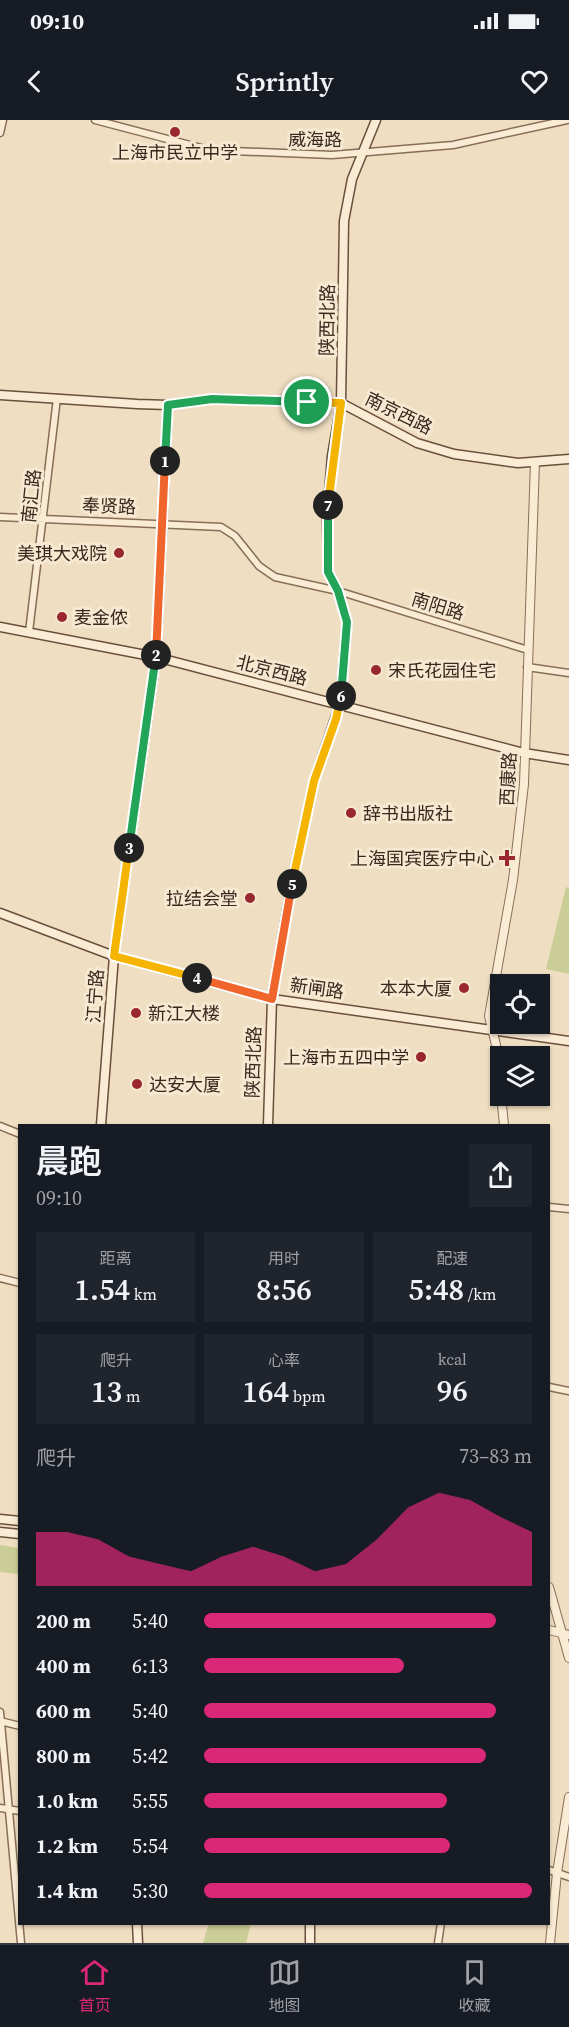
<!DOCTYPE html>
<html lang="zh">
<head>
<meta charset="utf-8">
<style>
  body { margin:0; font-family:"Source Serif 4","Noto Sans SC",serif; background:#20242c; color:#f1f3f6; height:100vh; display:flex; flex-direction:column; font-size:22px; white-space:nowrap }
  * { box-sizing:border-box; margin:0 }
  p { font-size:20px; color:#9ea1a6 }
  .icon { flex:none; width:33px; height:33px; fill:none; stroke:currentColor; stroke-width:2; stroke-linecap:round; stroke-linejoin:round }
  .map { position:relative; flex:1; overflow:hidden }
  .side { position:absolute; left:18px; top:1004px; width:532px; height:801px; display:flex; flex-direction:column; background:#171b24; border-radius:0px; box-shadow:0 2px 4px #0004 }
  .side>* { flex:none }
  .tools { position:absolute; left:490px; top:854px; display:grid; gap:12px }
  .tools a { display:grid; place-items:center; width:60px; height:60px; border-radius:0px; background:#171b24; box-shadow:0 2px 4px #0004; font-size:30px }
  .pin { position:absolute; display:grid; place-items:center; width:51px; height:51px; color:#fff; margin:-26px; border:3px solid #fff; border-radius:50%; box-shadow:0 2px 6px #0007 }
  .km { position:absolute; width:30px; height:30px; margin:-15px; border-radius:50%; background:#222; color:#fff; font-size:16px; line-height:30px; text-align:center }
  .round { display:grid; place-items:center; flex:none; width:63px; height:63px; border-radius:0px; background:#20242c }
  .headline { display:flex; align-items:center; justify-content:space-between; height:102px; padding:0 18px }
  h1 { font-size:33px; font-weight:600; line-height:45px }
  .metrics { display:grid; grid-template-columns:repeat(3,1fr); gap:9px; height:102px; padding:6px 18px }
  .metrics div { display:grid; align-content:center; border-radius:0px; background:#20242c; text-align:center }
  .metrics b { font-size:30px; font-weight:600 }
  .metrics small { font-size:16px; font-weight:400 }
  .metrics p { font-size:16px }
  .chart { height:168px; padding:12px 18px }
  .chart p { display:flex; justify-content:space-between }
  .chart svg { width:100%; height:108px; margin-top:6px; fill:#db2777; opacity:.7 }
  ul { padding:0 18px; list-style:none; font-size:20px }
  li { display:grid; grid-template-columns:96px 72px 1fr; align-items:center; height:45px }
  li i { height:15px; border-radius:8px; background:#db2777 }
  .status { display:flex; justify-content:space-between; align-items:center; height:42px; padding:0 30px; background:#171b24; direction:ltr }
  .status svg { height:16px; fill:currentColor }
  header { display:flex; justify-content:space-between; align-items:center; height:78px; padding:0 18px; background:#171b24; font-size:27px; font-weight:600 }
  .menu { display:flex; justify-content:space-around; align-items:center; height:84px; border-top:2px solid #363941; background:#171b24; font-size:16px; color:#9ea1a6 }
  .menu a { display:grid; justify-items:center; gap:3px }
  .menu .selected { color:#db2777 }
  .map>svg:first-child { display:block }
</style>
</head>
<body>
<div class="status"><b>09:10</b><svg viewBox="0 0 49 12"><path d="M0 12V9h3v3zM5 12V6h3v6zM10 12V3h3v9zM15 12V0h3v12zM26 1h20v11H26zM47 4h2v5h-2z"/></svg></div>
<header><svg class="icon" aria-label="back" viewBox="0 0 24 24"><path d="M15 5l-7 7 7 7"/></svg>Sprintly<svg class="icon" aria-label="heart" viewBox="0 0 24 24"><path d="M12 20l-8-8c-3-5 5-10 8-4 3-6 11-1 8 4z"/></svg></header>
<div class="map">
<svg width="569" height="1823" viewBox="0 0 569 1823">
  <rect width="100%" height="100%" fill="#efdec1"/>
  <!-- green -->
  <path fill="#cacd95" d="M566,767L569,768V854L546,849Z
    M0,1425L19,1428V1454L0,1452Z
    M209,1803H251L246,1823H203Z"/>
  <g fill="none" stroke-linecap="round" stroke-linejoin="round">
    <!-- minor casing -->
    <g stroke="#886e58" stroke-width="9">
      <path id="minor" d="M95,0L209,30L332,35L453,25L567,0
        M0,13L3,0
        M0,397L221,407L235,416L259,446L275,457L338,471L528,530
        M29,512L57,278
        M527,547L569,553
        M0,1006L20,1014
        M549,1087L569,1089
        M0,1158L20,1163
        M549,1267L569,1271
        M0,1592L21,1823
        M0,1601L20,1606
        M0,1688L20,1691
        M549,1750L569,1757
        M438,1823L441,1803"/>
    </g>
    <!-- tertiary casing -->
    <g stroke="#886e58" stroke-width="10">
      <path id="tertiary" d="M501,974L496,925L489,896L513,760L524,664L535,342
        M501,975L504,1005
        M549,1467L569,1538
        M549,1510L569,1515
        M550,1823L557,1753L569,1677"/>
    </g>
    <!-- secondary casing -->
    <g stroke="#6a4f3c" stroke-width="11">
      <path id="secondary" d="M0,275L137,284L168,285L212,279L341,283L417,323L454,334L518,343L569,339
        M0,507L156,537L524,633L569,640
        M0,793L114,836L272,879L569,921
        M101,1005L114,836L156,537L168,285
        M268,1005L272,879L291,767L314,661L340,584L347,502L338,471L328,452L327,398L332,336L341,283L344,101L352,59L376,0
        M0,1399L20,1401
        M0,1412L20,1414
        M137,1803L138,1823
        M310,1803V1823"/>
    </g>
    <!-- minor -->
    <use href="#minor" stroke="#f9ebd4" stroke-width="6"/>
    <!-- tertiary -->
    <use href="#tertiary" stroke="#f9ebd4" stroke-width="8"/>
    <!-- secondary -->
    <use href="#secondary" stroke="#f9ebd4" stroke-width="8"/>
  </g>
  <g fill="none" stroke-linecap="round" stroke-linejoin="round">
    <!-- split-1 casing -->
    <g stroke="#fff" stroke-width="12">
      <path id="split-1" d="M165,341L168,285L212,279L307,282"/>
    </g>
    <!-- split-2 casing -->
    <g stroke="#fff" stroke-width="12">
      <path id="split-2" d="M156,535L165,341"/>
    </g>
    <!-- split-3 casing -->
    <g stroke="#fff" stroke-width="12">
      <path id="split-3" d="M129,728L156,535"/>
    </g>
    <!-- split-4 casing -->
    <g stroke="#fff" stroke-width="12">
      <path id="split-4" d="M129,728L114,836L197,858"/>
    </g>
    <!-- split-5 casing -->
    <g stroke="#fff" stroke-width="12">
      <path id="split-5" d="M197,858L272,879L292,764"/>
    </g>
    <!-- split-6 casing -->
    <g stroke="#fff" stroke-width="12">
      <path id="split-6" d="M292,764L314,661L336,599L341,576"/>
    </g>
    <!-- split-7 casing -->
    <g stroke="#fff" stroke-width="12">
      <path id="split-7" d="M328,385V452L338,471L347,502L341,576"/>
    </g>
    <!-- split-8 casing -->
    <g stroke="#fff" stroke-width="12">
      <path id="split-8" d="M307,282L341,283L328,385"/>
    </g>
    <!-- split-1 -->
    <use href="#split-1" stroke="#22a559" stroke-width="8"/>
    <!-- split-2 -->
    <use href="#split-2" stroke="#f0652b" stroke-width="8"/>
    <!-- split-3 -->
    <use href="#split-3" stroke="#22a559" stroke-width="8"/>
    <!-- split-4 -->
    <use href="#split-4" stroke="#f5b400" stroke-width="8"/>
    <!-- split-5 -->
    <use href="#split-5" stroke="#f0652b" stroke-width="8"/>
    <!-- split-6 -->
    <use href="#split-6" stroke="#f5b400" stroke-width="8"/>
    <!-- split-7 -->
    <use href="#split-7" stroke="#22a559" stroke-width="8"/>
    <!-- split-8 -->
    <use href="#split-8" stroke="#f5b400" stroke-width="8"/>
  </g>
  <!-- markers -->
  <g fill="#982730" stroke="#f6e8d1" stroke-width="2">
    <circle cx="175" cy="12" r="6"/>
    <circle cx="119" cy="433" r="6"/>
    <circle cx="62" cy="497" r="6"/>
    <circle cx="376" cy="550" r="6"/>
    <circle cx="351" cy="693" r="6"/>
    <path d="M504 729h6v6h6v6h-6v6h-6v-6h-6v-6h6z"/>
    <circle cx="250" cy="778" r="6"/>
    <circle cx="464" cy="868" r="6"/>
    <circle cx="136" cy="893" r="6"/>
    <circle cx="421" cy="937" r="6"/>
    <circle cx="137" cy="964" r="6"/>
  </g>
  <g text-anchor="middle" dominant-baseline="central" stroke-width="6" stroke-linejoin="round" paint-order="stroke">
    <!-- street labels -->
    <g font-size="18" fill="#38281d" stroke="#f6e8d1">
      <text x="315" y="19">威海路</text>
      <text transform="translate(327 200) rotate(-89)">陕西北路</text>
      <text transform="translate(399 293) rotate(26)">南京西路</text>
      <text transform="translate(31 376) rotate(-84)">南汇路</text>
      <text transform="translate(109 386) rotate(2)">奉贤路</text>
      <text transform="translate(438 486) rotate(17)">南阳路</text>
      <text transform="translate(272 550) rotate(14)">北京西路</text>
      <text transform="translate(508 659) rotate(-87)">西康路</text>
      <text transform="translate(317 868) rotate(8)">新闸路</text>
      <text transform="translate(95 876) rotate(-86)">江宁路</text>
      <text transform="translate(253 942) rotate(-88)">陕西北路</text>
    </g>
    <!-- poi labels -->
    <g font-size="18" fill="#38281d" stroke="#f6e8d1" text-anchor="end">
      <text x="175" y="32" text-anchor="middle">上海市民立中学</text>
      <text x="107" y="433">美琪大戏院</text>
      <text x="74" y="497" text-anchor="start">麦金侬</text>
      <text x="388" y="550" text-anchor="start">宋氏花园住宅</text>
      <text x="363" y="693" text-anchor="start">辞书出版社</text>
      <text x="494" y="738">上海国宾医疗中心</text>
      <text x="238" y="778">拉结会堂</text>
      <text x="452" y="868">本本大厦</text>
      <text x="148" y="893" text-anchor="start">新江大楼</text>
      <text x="409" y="937">上海市五四中学</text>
      <text x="149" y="964" text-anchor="start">达安大厦</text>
    </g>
  </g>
</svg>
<div class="tools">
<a><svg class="icon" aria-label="locate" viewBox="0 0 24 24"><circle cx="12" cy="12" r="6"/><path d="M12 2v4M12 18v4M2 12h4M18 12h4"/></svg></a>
<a><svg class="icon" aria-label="layers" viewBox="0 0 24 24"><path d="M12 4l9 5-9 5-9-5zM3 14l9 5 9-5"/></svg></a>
</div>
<div class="pin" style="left:307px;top:282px;background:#1e9e55"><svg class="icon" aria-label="arrive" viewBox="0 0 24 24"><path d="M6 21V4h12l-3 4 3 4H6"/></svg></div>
<b class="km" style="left:165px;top:341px">1</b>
<b class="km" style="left:156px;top:535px">2</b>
<b class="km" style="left:129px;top:728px">3</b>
<b class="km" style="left:197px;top:858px">4</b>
<b class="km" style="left:292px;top:764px">5</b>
<b class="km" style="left:341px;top:576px">6</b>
<b class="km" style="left:328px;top:385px">7</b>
<section class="side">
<div class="headline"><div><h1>晨跑</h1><p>09:10</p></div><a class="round"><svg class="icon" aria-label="share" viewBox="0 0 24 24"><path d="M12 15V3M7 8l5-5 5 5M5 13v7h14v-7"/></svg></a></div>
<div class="metrics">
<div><p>距离</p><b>1.54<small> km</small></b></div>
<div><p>用时</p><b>8:56</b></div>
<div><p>配速</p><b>5:48<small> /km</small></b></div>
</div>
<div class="metrics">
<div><p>爬升</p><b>13<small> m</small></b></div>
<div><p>心率</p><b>164<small> bpm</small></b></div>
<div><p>kcal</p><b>96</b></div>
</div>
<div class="chart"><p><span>爬升</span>73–83 m</p>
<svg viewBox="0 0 160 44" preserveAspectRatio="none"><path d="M0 44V22L10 22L20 25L30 32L40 35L50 38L60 32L70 28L80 32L90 38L100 35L110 25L120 12L130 6L140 9L150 16L160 22V44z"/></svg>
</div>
<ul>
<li><b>200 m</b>5:40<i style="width:89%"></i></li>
<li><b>400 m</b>6:13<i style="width:61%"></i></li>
<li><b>600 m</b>5:40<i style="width:89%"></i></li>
<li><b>800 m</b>5:42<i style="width:86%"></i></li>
<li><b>1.0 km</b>5:55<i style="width:74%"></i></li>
<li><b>1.2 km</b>5:54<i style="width:75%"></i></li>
<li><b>1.4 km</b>5:30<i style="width:100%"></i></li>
</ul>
</section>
</div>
<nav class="menu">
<a class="selected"><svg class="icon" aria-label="home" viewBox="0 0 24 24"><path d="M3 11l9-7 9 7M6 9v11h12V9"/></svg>首页</a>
<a><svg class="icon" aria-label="map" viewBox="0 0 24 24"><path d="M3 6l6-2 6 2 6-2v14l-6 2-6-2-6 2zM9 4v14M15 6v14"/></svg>地图</a>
<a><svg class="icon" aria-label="saved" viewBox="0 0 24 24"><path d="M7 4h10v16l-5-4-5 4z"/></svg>收藏</a>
</nav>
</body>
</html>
